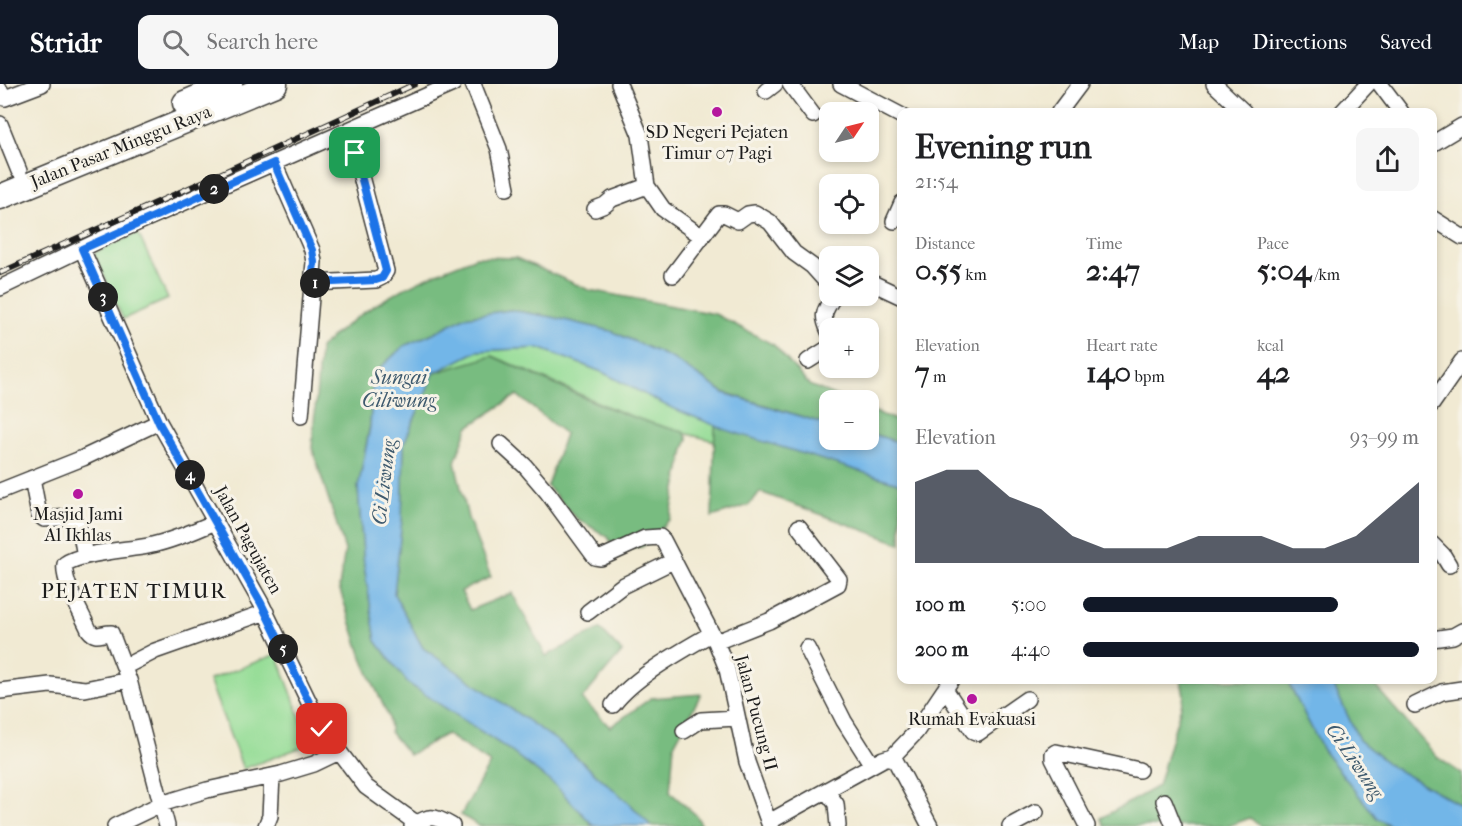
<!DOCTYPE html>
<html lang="en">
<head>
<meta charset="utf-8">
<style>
  body { margin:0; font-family:"IM FELL French Canon",serif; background:#f6f6f6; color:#202124; height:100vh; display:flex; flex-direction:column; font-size:22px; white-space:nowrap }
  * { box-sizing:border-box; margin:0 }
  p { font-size:20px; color:#757577 }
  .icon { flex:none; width:33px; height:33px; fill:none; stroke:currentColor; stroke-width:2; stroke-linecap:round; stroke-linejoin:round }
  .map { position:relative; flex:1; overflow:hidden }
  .sheet { position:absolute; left:897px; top:24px; width:540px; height:576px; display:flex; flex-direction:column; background:#fff; border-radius:12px; box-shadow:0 3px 9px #0003 }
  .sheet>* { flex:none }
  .needle { width:39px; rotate:55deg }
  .fabs { position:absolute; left:819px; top:18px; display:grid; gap:12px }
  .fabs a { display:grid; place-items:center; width:60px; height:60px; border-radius:12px; background:#fff; box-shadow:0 3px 9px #0003; font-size:30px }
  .pin { position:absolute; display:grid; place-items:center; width:51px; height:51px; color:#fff; margin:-26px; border-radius:12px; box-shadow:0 3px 9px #0006 }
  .km { position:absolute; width:30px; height:30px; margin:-15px; border-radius:50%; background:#222; color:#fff; font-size:16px; line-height:30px; text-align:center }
  .round { display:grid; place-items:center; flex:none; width:63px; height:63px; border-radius:12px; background:#f6f6f6 }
  .head { display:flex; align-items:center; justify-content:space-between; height:102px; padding:0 18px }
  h1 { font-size:33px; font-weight:700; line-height:45px }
  .stats { display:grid; grid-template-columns:repeat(3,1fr); gap:9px; height:102px; padding:6px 18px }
  .stats div { display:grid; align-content:center }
  .stats b { font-size:30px; font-weight:700 }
  .stats small { font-size:16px; font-weight:400 }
  .stats p { font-size:16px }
  .chart { height:168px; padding:12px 18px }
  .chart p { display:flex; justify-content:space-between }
  .chart svg { width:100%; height:108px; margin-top:6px; fill:#111827; opacity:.7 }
  ul { padding:0 18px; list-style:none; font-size:20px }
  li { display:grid; grid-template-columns:96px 72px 1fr; align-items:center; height:45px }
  li i { height:15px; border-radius:8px; background:#111827 }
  header { display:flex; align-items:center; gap:36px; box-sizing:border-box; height:84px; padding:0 30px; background:#111827; color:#fff }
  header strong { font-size:28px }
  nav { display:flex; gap:33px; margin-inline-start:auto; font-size:21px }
  .search { width:420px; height:54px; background:#f6f6f6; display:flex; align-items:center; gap:15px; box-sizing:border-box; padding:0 21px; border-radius:12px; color:#757577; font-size:22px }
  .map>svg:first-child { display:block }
</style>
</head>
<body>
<header>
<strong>Stridr</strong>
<div class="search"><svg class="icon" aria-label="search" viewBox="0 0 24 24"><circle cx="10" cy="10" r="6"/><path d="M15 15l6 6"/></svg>Search here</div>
<nav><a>Map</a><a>Directions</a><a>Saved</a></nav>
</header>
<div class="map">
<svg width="1462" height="742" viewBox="0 0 1462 742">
  <rect width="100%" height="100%" fill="#f7f3e8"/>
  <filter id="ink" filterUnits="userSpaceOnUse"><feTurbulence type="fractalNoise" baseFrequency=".0167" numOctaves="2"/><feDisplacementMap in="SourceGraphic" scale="12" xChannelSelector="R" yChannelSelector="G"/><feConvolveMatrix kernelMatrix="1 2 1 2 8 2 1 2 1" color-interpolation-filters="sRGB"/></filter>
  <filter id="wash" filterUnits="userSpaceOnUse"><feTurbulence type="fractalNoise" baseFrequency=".008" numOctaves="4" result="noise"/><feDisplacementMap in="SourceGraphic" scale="24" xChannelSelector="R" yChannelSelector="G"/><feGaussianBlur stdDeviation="1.35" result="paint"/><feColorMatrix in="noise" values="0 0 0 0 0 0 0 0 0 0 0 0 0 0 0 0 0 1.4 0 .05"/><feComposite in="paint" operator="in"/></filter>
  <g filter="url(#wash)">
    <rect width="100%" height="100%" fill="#f1ead3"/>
    <!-- green -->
    <path fill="#96dd97" stroke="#597c5a" stroke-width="1.5" d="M138,149L168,215L123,235L94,169Z
      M539,264L602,288L665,320L715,341V357L660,343L620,328L493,272L434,289L477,267Z
      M277,570L310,660L243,685L209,596Z"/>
    <!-- forest -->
    <path fill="#78bc80" stroke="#4a6c4e" stroke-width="1.5" d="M476,173L516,174L589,206L715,230L774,261L809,301L847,316H830L829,341L723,308L673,275L611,247L552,233L510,226L464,233L438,247L404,262L381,283L373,295L370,341L358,404L364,481L376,557L409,600L508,665L556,702L594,742H479L461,731L490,679L446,650L409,671L390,648L389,634L364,579L339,503L345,466L312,364L320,264C353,232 395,207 437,189C450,183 463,179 476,173Z
      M492,272C555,300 618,333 684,348L688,355L684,365L670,435L642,463L614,464L608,453L576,434L547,402L565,350L517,311L468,343L455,378L468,434L491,493L461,507L470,526L512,509L546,572L600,545L622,568L582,615L610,643L651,614L701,610L674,661L670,708L696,731L702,742H651L629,719L560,659L423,564L394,510L402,435L404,359L434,289Z
      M868,325L895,336L901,342V359L869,349Z
      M715,341L901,400V460L760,408L749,421L712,433Z
      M1181,596H1287L1323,666L1377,734L1391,742H1260L1250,734L1228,742H1105L1101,734L1158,702L1184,612Z
      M1331,596H1370L1437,673L1462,690V722L1392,683L1359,656Z"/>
    <!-- water -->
    <path fill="#72b6e8" stroke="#476982" stroke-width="1.5" d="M510,226L552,233L611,247L673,275L724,309L829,341L830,356H868L869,349L901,359V400L726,346L665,321L602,288L539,264L477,267L434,289L404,359L402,435L394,510L423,564L560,659L629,719L651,742H594L556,702L508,665L409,600L376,557L364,481L358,404L370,343L373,295L381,283L404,262L438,247L464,233Z
      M1287,596H1331L1359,656L1392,683L1462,722V742H1391L1377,734L1323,666Z"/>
  </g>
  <g filter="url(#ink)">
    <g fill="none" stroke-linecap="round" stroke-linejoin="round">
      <!-- street casing -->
      <g stroke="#3c3b37" stroke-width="18">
        <path id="street" d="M473,0L499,65L507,104
          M619,0L640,51L647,102L663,125L701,152
          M790,0L813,31
          M841,0L902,32
          M1214,0L1244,28
          M1380,0L1401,28
          M0,6L5,14L42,0
          M766,7L775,0
          M1059,28L1080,0
          M1342,28L1368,0
          M0,40L19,87
          M1432,60L1462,42
          M274,79L312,166L314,178L301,332
          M595,125L605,121L612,115L647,102
          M1432,134L1462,153
          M894,137L902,119
          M82,165L159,338L261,519L322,645L366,703L416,739
          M673,191L719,130H724L738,137L748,130L755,129L770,138L794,169L812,182L830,202
          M868,197L902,213
          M312,199L376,196L382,193L386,187L349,47
          M0,204L121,146L453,0
          M830,250C821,231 823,229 834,212
          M808,277L830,263
          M1432,320L1462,277
          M501,360L525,382L548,409L595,473L601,474L645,454L660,453L663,456L716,558L727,585L747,678L770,742
          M32,394L39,431L44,435L70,433C82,439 82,460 85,472
          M0,407L83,374L159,338
          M1432,460L1443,471L1449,481
          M588,528L622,502L673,477
          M1432,555L1453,552L1462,547
          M716,558L769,537L838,500L839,495L799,443
          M807,564L844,637L872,681
          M124,583L111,549C101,549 96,555 89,546C82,530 62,497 65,480C79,469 128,466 148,462C171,457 193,448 215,438
          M127,592L124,583L155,567L266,528
          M945,605L973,647L978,649L1027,615
          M0,607L50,601L85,605L129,596L167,742
          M613,621C634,593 680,568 711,550
          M1415,621L1442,608L1462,605
          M684,647L701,636L737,634
          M827,708L836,720L838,742
          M1164,717L1174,742
          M769,738L883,675L893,672
          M115,742L161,720L207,706L281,690L314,680L339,668
          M266,742L270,732L272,692
          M412,742C429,731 434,731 452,742
          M930,742L893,672L916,648L951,596
          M1010,742L1036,728
          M1087,742L1053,675V670L1056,668L1139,686"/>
      </g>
      <!-- primary casing -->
      <g stroke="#3c3b37" stroke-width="27">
        <path id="primary" d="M185,19L230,0
          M0,113L275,0"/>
      </g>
      <!-- street -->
      <use href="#street" stroke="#fff" stroke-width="15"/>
      <!-- primary -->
      <use href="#primary" stroke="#fff" stroke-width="24"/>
      <!-- rail casing -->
      <g stroke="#1c1c1c" stroke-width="6">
        <path id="rail" d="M0,189L209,95L415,0"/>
      </g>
      <!-- rail -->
      <use href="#rail" stroke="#f7f3e8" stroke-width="4" stroke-dasharray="11" stroke-linecap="butt"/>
    </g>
  </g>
  <g fill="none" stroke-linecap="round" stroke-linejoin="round" filter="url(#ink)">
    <!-- route casing -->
    <g stroke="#fff" stroke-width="12">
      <path id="route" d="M322,645L261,519L159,339L82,165L274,79L312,166L314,178L312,199L376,196L382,194L386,187L355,69"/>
    </g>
    <!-- route -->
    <use href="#route" stroke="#1a73e8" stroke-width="8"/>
  </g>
  <!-- markers -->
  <g fill="#b5179e" stroke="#f7f3e8" stroke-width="2">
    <circle cx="717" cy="28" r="6"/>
    <circle cx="78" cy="410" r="6"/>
    <circle cx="972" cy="615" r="6"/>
  </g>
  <g text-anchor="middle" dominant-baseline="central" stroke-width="6" stroke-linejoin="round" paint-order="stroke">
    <!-- poi labels -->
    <g font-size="18" fill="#1c1c1c" stroke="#f7f3e8">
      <text x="717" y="48">SD Negeri Pejaten<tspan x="717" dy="21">Timur 07 Pagi</tspan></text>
      <text x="78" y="430">Masjid Jami<tspan x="78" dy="21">Al Ikhlas</tspan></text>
      <text x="972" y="635">Rumah Evakuasi</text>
    </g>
    <!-- street labels -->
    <g font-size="18" fill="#1c1c1c" stroke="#f7f3e8">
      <text transform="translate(121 63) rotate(-22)">Jalan Pasar Minggu Raya</text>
      <text transform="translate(248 456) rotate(61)">Jalan Pagujaten</text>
      <text transform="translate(756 629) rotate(75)">Jalan Pucung II</text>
    </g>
    <!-- water labels -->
    <g font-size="20" font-style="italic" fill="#3e5a6e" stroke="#f7f3e8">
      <text x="399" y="293">Sungai<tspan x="399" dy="23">Ciliwung</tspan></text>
      <text transform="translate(384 398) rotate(-83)">Ci Liwung</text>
      <text transform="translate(1355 677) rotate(56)">Ci Liwung</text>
    </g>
    <!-- quarter labels -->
    <g font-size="21" letter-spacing="1.5" fill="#1c1c1c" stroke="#f7f3e8">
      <text x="134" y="507">PEJATEN TIMUR</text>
    </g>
  </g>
</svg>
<div class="fabs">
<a><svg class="needle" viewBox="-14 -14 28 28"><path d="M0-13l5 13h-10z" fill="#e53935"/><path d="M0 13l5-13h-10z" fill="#757577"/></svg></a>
<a><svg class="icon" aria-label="locate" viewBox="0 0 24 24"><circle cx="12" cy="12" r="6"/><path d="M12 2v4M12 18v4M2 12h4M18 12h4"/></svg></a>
<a><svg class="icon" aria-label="layers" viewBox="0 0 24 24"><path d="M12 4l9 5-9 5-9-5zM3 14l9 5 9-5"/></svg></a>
<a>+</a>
<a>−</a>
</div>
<div class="pin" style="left:355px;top:69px;background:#1e9e55"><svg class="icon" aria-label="arrive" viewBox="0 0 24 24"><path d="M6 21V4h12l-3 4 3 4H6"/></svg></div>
<div class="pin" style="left:322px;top:645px;background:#d93025"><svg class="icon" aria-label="check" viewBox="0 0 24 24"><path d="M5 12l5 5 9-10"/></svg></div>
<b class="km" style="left:315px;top:199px">1</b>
<b class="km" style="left:214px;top:105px">2</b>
<b class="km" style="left:103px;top:213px">3</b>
<b class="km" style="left:190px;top:391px">4</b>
<b class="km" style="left:283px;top:565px">5</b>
<section class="sheet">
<div class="head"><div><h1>Evening run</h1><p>21:54</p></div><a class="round"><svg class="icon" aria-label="share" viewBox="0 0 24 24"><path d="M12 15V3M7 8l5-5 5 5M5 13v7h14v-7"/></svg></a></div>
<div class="stats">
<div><p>Distance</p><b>0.55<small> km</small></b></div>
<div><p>Time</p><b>2:47</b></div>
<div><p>Pace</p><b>5:04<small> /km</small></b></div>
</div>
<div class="stats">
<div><p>Elevation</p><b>7<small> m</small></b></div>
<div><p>Heart rate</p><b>140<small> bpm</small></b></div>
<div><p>kcal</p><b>42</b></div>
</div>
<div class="chart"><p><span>Elevation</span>93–99 m</p>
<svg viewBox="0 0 160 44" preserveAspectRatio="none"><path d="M0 44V11L10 6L20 6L30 17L40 22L50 33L60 38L70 38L80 38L90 33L100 33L110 33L120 38L130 38L140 33L150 22L160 11V44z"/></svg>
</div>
<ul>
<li><b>100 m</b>5:00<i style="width:76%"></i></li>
<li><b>200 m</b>4:40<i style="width:100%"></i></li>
</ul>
</section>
</div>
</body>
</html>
